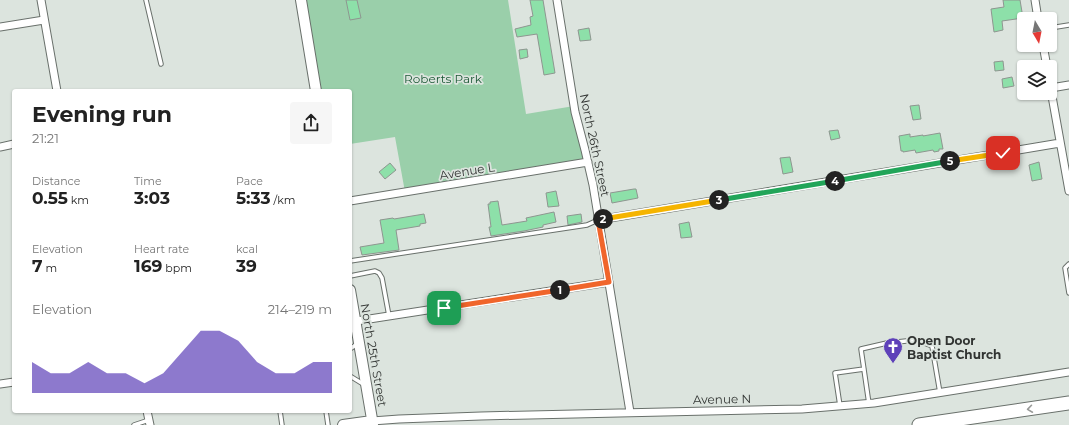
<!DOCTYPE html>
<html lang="en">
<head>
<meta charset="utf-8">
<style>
  body { margin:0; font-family:Montserrat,sans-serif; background:#f6f6f6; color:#222; height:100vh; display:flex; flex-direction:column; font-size:15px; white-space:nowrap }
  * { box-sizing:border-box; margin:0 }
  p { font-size:13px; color:#767676 }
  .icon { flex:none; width:22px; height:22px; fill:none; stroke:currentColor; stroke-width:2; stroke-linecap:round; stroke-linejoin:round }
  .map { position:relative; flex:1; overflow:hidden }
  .drawer { position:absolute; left:12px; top:89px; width:340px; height:324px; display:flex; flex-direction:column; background:#fff; border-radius:4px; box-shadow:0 1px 3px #0004 }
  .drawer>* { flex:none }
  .needle { width:26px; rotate:170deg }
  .controls { position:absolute; left:1017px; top:12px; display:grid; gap:8px }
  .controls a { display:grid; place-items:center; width:40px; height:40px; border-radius:4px; background:#fff; box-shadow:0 1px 3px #0004; font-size:20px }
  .pin { position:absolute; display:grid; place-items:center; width:34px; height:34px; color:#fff; margin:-17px; border-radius:8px; box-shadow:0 2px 6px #0006 }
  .km { position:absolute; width:20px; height:20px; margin:-10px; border-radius:50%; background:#222; color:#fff; font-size:11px; line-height:20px; text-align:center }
  .round { display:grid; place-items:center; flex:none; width:42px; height:42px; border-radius:4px; background:#f6f6f6 }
  .summary { display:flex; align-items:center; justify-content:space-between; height:68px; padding:0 20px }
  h1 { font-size:22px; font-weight:700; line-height:30px }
  .metrics { display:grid; grid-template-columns:repeat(3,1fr); gap:6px; height:68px; padding:4px 20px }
  .metrics div { display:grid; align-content:center }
  .metrics b { font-size:17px; font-weight:700 }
  .metrics small { font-size:11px; font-weight:400 }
  .metrics p { font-size:11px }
  .chart { height:112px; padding:8px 20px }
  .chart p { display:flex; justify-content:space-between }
  .chart svg { width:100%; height:72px; margin-top:4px; fill:#5e41b9; opacity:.7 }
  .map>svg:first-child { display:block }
</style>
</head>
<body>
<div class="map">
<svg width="1069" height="425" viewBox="0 0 1069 425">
  <rect width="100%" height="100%" fill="#dce4de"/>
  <!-- green -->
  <path fill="#9acfaa" d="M301,0H508L526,114L574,106L588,162L405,192L395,137L350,144V91H316Z"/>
  <!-- building -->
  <path fill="#8de0a9" stroke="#8e9690" d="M346,0H357L361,18L350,20Z
    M530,0H543L555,73L544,75L537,34L517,37L515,29L531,25L530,17L533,16Z
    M1003,0H1020L1023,18L1002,21L1003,30L994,32L991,9L1004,7Z
    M589,28L591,40L580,41L578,30Z
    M527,49L528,57L520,59L519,50Z
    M1003,61L1004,70L995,71L994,62Z
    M1012,77L1014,86L1003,88L1002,79Z
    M919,105L921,119L913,120L910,106Z
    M838,130L840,138L831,140L829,131Z
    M940,133L943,149H939V151L934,152L933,150L916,153L915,150L903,152V151H901L899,136L910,134V137L923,135V136Z
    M790,157L793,172L783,174L780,158Z
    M1039,162L1042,179L1032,181L1029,165Z
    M390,163L396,170L385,179L379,172Z
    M634,189H636L638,198L612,203L610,193Z
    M556,191L559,206L548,207L546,193Z
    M498,201L502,225L527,221L526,218L554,212L556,222L543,225V227L524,231L491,236L489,227H491L488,204H490V202Z
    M424,214L426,223L420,224V226L396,230L399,250L362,255L360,247L384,243L380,220L393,218L394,219Z
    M581,214L582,222L568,225L567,216Z
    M689,222L692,237L681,238L679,224Z"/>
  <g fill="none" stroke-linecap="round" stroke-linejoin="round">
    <!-- lane casing -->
    <g stroke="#69706b" stroke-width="5.5">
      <path id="lane" d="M146,0L161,64
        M1050,28L1069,25
        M350,261L587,225L598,220
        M1069,264L1065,268L1069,293
        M350,276L375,271L379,273L382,278L389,316
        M350,349L357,344
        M350,376L363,384
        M869,404L861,349L887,343L916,340L932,346L940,393
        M840,406L835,373L864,369
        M280,411L282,425
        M326,411L328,425
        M134,425L149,420"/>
    </g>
    <!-- street casing -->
    <g stroke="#69706b" stroke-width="9">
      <path id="street" d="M41,0L57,91
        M557,0L575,112L585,150L593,185L630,412
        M1035,0L1038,19
        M0,27L44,20
        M1043,45L1047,67
        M1050,85L1069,191
        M1051,88L1069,85
        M0,147L14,144
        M350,201L588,162
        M598,220L1060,143
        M350,322L609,282
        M0,384L14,382
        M147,411L150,425
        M372,421L399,419L481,416L802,409L874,403L1069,372"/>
    </g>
    <!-- secondary casing -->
    <g stroke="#69706b" stroke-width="12">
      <path id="secondary" d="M301,0L316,91
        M350,290L373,425
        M343,425L372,421"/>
    </g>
    <!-- highway casing -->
    <g stroke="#69706b" stroke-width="15">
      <path id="highway" d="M919,425L1069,403"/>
    </g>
    <!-- lane -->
    <use href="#lane" stroke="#fff" stroke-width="3.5"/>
    <!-- street -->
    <use href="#street" stroke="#fff" stroke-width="7"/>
    <!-- secondary -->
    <use href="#secondary" stroke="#fff" stroke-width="10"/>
    <!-- highway -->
    <use href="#highway" stroke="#fff" stroke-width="13"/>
  </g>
  <!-- one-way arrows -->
  <defs><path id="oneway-chevron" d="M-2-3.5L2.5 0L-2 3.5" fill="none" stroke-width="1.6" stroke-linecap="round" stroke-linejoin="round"/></defs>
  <use stroke="#989a98" href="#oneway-chevron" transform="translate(1030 409) rotate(172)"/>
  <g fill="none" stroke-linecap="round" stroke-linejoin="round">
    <!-- split-1 casing -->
    <g stroke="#fff" stroke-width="8">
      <path id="split-1" d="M444,308L560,290"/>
    </g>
    <!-- split-2 casing -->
    <g stroke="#fff" stroke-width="8">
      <path id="split-2" d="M560,290L609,282L598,220L603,219"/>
    </g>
    <!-- split-3 casing -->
    <g stroke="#fff" stroke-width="8">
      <path id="split-3" d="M603,219L719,200"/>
    </g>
    <!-- split-4 casing -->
    <g stroke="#fff" stroke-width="8">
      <path id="split-4" d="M719,200L835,181"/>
    </g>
    <!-- split-5 casing -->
    <g stroke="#fff" stroke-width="8">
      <path id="split-5" d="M835,181L950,161"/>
    </g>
    <!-- split-6 casing -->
    <g stroke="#fff" stroke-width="8">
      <path id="split-6" d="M950,161L1003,153"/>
    </g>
    <!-- split-1 -->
    <use href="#split-1" stroke="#f0652b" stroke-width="5"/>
    <!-- split-2 -->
    <use href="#split-2" stroke="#f0652b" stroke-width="5"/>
    <!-- split-3 -->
    <use href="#split-3" stroke="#f5b400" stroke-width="5"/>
    <!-- split-4 -->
    <use href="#split-4" stroke="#22a559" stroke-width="5"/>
    <!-- split-5 -->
    <use href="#split-5" stroke="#22a559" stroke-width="5"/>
    <!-- split-6 -->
    <use href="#split-6" stroke="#f5b400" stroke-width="5"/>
  </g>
  <!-- icons -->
  <defs>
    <g id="church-pin" transform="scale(1)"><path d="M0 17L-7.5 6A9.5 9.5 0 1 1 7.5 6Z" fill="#5e41b9" stroke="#dce4de"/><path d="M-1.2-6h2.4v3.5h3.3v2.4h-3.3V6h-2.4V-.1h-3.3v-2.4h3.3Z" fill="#fff"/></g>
  </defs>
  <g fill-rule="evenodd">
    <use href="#church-pin" x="893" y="347"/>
  </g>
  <g text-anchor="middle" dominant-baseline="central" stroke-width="3.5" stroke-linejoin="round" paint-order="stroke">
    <!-- park labels -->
    <g font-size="12" fill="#1c5936" stroke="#dce4de">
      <text x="443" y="78">Roberts Park</text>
    </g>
    <!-- street labels -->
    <g font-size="12" fill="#313432" stroke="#dce4de">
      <text transform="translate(595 145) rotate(78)">North 26th Street</text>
      <text transform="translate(467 171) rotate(-9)">Avenue L</text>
      <text transform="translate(374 355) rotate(80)">North 25th Street</text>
      <text transform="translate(722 399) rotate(-1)">Avenue N</text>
    </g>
    <!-- poi labels -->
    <g font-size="12" font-weight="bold" fill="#313432" stroke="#dce4de" text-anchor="start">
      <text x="907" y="340">Open Door<tspan x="907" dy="14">Baptist Church</tspan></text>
    </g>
  </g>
</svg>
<div class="controls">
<a><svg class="needle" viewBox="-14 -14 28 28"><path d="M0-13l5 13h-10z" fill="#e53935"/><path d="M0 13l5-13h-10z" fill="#767676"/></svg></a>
<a><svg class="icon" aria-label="layers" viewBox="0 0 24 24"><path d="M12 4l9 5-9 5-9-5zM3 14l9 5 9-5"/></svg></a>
</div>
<div class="pin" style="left:444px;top:308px;background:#1e9e55"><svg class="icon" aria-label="arrive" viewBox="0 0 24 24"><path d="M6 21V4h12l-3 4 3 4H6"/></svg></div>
<div class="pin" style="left:1003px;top:153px;background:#d93025"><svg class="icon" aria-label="check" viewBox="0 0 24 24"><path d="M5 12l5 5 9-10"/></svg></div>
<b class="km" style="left:560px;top:290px">1</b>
<b class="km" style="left:603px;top:219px">2</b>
<b class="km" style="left:719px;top:200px">3</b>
<b class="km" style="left:835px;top:181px">4</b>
<b class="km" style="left:950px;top:161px">5</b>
<section class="drawer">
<div class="summary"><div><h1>Evening run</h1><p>21:21</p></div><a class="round"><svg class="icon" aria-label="share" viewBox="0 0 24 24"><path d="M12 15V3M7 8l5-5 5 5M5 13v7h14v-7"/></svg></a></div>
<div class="metrics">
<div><p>Distance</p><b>0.55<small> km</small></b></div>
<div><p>Time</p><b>3:03</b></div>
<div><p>Pace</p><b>5:33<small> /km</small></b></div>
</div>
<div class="metrics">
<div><p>Elevation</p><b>7<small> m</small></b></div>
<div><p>Heart rate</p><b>169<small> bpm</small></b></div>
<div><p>kcal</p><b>39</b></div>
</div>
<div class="chart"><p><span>Elevation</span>214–219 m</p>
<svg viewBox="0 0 160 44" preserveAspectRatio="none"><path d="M0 44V25L10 32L20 32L30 25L40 32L50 32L60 38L70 32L80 19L90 6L100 6L110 12L120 25L130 32L140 32L150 25L160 25V44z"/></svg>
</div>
</section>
</div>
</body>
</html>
